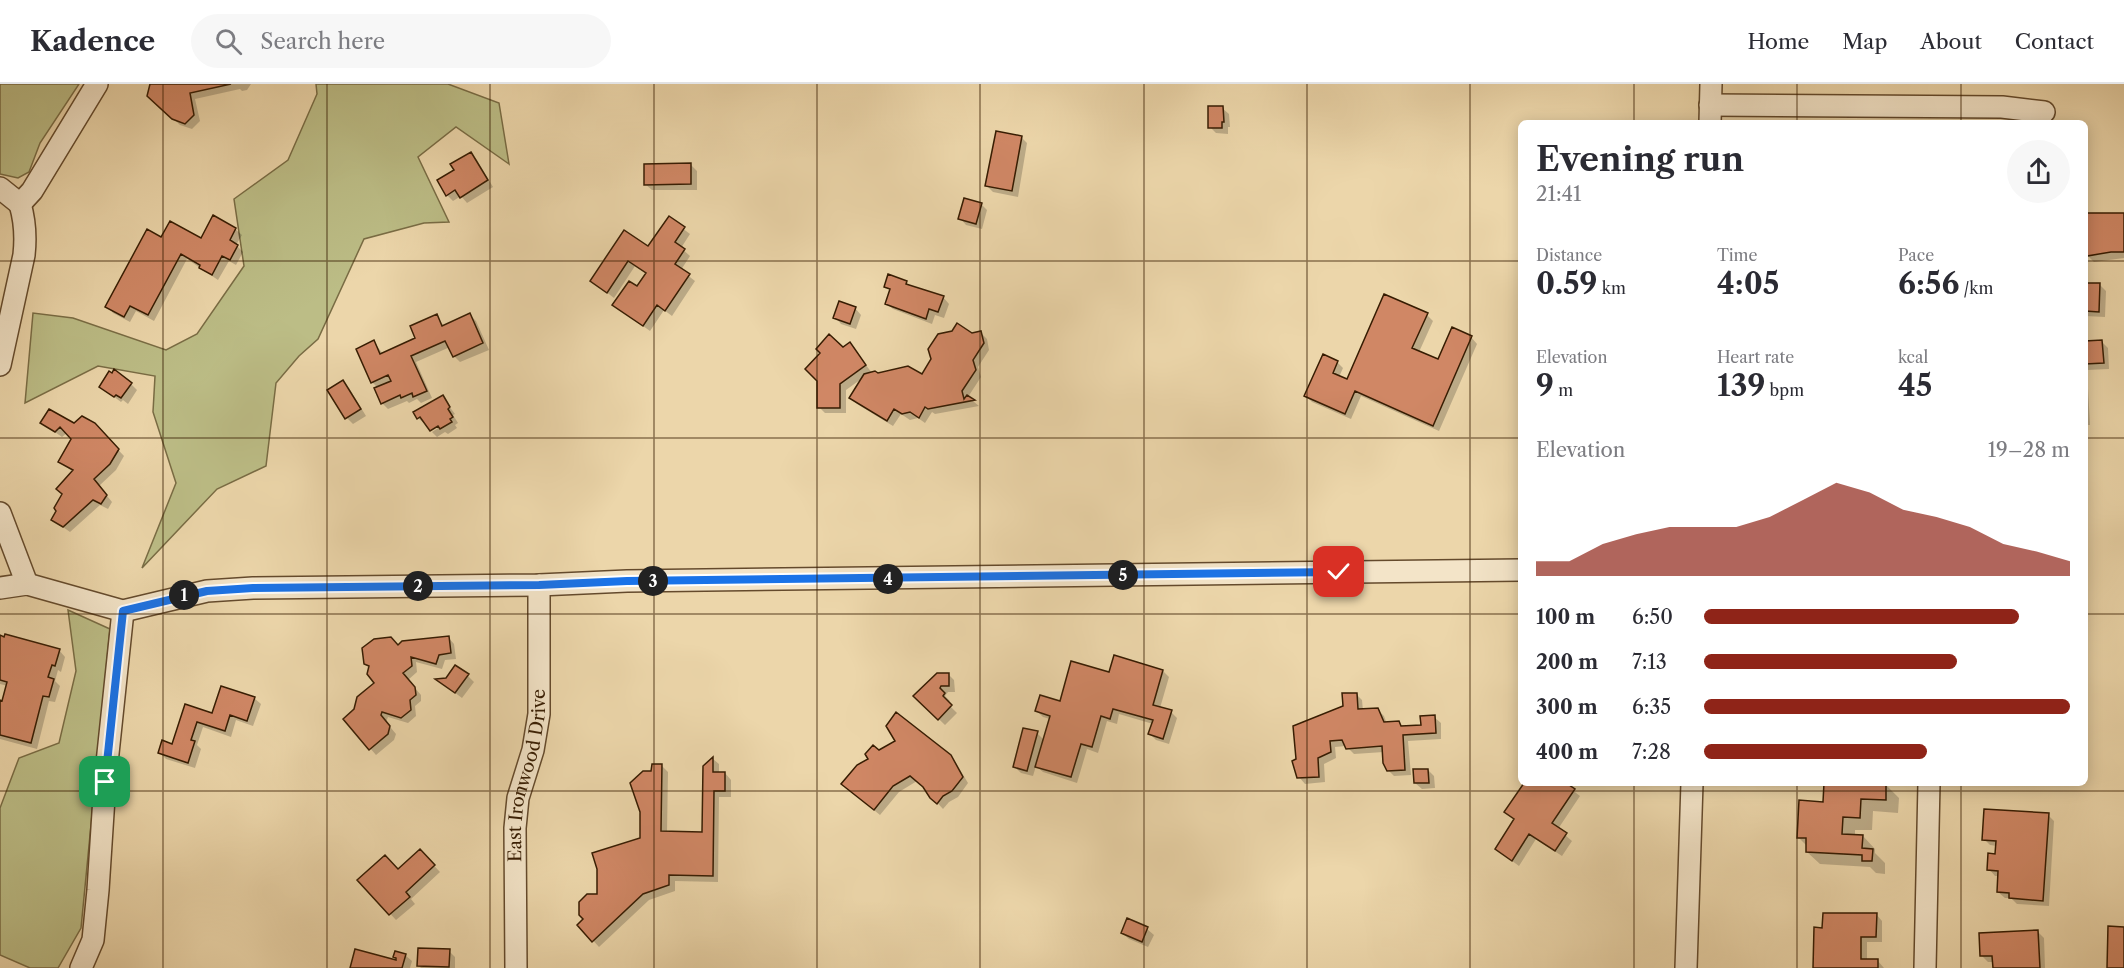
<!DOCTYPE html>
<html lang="en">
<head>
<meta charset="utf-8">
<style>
  body { margin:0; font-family:"Libre Caslon Text",serif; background:#f7f7f7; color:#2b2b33; height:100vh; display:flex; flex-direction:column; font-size:22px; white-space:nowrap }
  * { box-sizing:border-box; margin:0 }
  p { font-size:20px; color:#7c7c81 }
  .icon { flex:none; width:33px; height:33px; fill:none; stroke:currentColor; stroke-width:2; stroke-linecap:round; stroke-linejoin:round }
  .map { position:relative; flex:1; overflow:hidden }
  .sheet { position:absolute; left:1518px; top:36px; width:570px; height:666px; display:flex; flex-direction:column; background:#fff; border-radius:9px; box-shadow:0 3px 15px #0003 }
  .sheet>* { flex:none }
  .pin { position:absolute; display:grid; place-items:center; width:51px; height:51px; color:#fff; margin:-26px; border-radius:12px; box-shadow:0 3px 9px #0006 }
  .km { position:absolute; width:30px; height:30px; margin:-15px; border-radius:50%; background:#222; color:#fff; font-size:16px; line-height:30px; text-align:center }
  .round { display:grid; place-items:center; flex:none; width:63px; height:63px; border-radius:32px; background:#f7f7f7 }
  .overview { display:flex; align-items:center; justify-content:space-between; height:102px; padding:0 18px }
  h1 { font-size:33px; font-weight:800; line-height:45px }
  .metrics { display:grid; grid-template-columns:repeat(3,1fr); gap:9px; height:102px; padding:6px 18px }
  .metrics div { display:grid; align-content:center }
  .metrics b { font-size:30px; font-weight:800 }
  .metrics small { font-size:16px; font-weight:400 }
  .metrics p { font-size:16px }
  .chart { height:168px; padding:12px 18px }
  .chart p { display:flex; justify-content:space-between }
  .chart svg { width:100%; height:108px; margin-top:6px; fill:#8f2418; opacity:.7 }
  ul { padding:0 18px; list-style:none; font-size:20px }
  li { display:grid; grid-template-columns:96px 72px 1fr; align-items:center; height:45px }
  li i { height:15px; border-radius:8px; background:#8f2418 }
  header { display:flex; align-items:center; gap:36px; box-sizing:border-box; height:84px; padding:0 30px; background:#fff; border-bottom:2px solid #e1e1e2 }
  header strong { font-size:28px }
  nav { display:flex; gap:33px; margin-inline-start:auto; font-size:21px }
  .search { width:420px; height:54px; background:#f7f7f7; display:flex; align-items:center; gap:15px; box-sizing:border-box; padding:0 21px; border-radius:33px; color:#7c7c81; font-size:22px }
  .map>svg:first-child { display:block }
</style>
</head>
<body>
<header>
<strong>Kadence</strong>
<div class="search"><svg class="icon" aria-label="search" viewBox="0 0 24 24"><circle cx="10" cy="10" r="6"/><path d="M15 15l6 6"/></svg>Search here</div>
<nav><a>Home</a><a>Map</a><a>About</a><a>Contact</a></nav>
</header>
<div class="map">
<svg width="2124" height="884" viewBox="0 0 2124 884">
  <rect width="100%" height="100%" fill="#ecd6aa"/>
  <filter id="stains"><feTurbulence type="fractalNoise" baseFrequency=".00333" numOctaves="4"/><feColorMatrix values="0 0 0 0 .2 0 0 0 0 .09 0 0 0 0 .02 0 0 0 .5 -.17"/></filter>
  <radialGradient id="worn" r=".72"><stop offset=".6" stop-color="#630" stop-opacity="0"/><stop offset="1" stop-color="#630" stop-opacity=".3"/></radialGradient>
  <!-- green -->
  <path fill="#bcbd86" stroke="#796c44" stroke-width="1.5" d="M0,0H79L40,59L29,88L18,94L0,90Z
    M316,0H448L499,19L509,80L456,43L418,73L449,138L424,139L364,155L318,255L299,272L276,299L266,382L217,405L142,484L176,399L153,328L155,292L98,282L25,319L33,229L73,234L166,266L197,250L244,182L234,115L288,76L317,10Z
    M68,526L110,545L81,844L58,884H30L0,871V724L19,674L59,659L76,587Z"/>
  <!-- shadow -->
  <path fill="#0003" d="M152,0H251L247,6L242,7L240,5L195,15L200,37L192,45L180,41L155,18Z
    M1222,24L1229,30L1230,43H1228V50L1216,49L1210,43Z
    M1021,53L1027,59L1018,113L993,108L987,102Z
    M471,70L477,76L493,103L467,119L461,112L453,117L447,111L456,86Z
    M691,81L697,87V106H652L645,100Z
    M981,120L987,126L982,145L966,141L960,134Z
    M2124,131V174L2094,178L2088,172Z
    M669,134L690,150L681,164L690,172L681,186L695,197L672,232L664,226L650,247L614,221L637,205L647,190L635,182L614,214L592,197L648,164Z
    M235,145L242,151L236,161L243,168L236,181L229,177L218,196L187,175L154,237L136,227L130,238L113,229L107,222L162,155L201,156Z
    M906,198L911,204L943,213L949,220L944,234L935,231L932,240L893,225L886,219L891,207L886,202Z
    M2085,200L2100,201L2106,207L2105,233L2085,232Z
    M855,224L861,231L856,245L841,240L835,233Z
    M470,231L476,237L489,266L460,278L454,272L450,263L416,278L432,314L421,319L417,315L409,319L407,317L388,325L382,319L378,304L372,298L374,258L383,270L417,255L436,232L444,242Z
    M1427,231L1433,237L1419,268L1439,277L1471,253L1477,260L1439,347L1361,312L1351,335L1312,318L1306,312L1337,278L1343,284L1339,293L1348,297Z
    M980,248L987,255L989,266L978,283L981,293L968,313L979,322L935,330L932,328L925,339L918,334L910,336L901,330L893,342L857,320L850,314L864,293L846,306V329H825L819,323L843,265L850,260L872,289L922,292L972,250Z
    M2102,258L2108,264L2109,285L2087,286L2090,341H2085V259Z
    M112,291L131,300L137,306L128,320L123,316L121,318L101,303Z
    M342,298L349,304L366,332L353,340L347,334Z
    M442,313L455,330L453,331L458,339L455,341L457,344L448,350L445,348L437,353L432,348L446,339L425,340L418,334Z
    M42,339L94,340L124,372L116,386L99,402L112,418L108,425L100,421L70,448L53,436L73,388L60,378L73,355L67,349L62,353Z
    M0,552L2,554L59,566L65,573L61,588L58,586L55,597L60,602L55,618L49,617L37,665L0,655V618H3L8,602L0,600Z
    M448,553L454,560L456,575L445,576L442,585L416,578L417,588L408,596L421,611V617L415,622L416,632L408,639L388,633L386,638L396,650L394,656L376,671L345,635L355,626L376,599L370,584L365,580L398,563Z
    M1163,587L1169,593L1160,624L1171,628L1177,634L1169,660L1156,656L1150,650L1153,640L1119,630L1117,640L1107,637L1098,669L1087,665L1077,699L1043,688L1036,682L1033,692L1021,689L1015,683L1037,649L1044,656L1050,635L1043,633L1037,627L1061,619L1110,590Z
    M948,590L954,596L955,608H948L945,612L950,617L947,619L957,629L945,641L915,612Z
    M468,592L474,598L462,614L438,596Z
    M1356,610L1362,616L1363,627L1378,626L1384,632L1387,640L1399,639L1403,643L1422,642L1434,633L1441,639V655L1408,657L1411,691L1394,692L1388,686L1384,668L1354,670L1346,662L1335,663L1336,674L1324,680L1325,698L1305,700L1299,693L1345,623Z
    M254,614L261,620L253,642L236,636L231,653L203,643L197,661L201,665L195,684L166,675L159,668L173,662L186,622L213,631Z
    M879,668L950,672L956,679L968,699L958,713L949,718L943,725L917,697L899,708L880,731L849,706Z
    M2085,669L2087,671V692H2085Z
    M713,675L719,680V689H725L731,696V713H719L718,798L675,797V807L649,816L599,863L579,841L585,835L598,812L641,755L653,689L661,681L668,688L667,749H704L705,683Z
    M1428,686L1434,692L1435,704L1422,705L1415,699Z
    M1525,699H1563L1580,712L1558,745L1572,757L1562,772L1536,755L1519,782L1496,765L1515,736L1506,728Z
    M1825,699L1886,701L1899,714L1898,729L1873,727L1872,746H1855V752H1863L1875,765V769L1885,779V790L1876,789L1870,783L1820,780L1807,768V762L1798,753L1824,719Z
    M2048,731L2054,737L2049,822L2017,820L2011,814H2005L1998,808L1999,792H1995L1989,785L1997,771V762L1990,761L1984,755Z
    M420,767L440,788L411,815L415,820L396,836L359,796L398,787Z
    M1876,830L1882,837V858H1867V876H1877L1884,884H1815L1824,845Z
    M1147,845L1154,851L1148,863L1129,855L1122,849Z
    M2038,848L2044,854L2045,884H1994V878H1988L1982,872Z
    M449,867L455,873V884H421L419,882Z
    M405,871L412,877L410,884H351L400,879L395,873Z"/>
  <!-- building -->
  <path fill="#d08765" stroke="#361c02" stroke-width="1.5" d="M150,0H231L190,9L194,31L185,40L172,35L147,12Z
    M1208,22H1223L1224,38H1222V44H1208Z
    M996,47L1022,52L1012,107L985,102Z
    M471,68L488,96L460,114L455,106L446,112L437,96L454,86L450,80Z
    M691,79V100L644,101V80Z
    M964,114L982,119L976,140L958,135Z
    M2087,129H2124V168H2111L2087,172Z
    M213,131L236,144L230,156L238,161L230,176L222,172L212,191L199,184L200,181L181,170L148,231L130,222L124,233L105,223L147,145L161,153L170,137L201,154Z
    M669,132L685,143L675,158L685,165L675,180L690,190L665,227L657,221L643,242L612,221L629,197L637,202L646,189L628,177L607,209L590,197L624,146L648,162Z
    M888,190L907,197L906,200L944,212L938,228L929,225L926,235L885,220L890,205L884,203Z
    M2085,199H2100L2099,228L2085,227Z
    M1384,210L1428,229L1412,264L1438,275L1452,243L1472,252L1433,342L1355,307L1345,330L1304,312L1323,270L1338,277L1333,289L1347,295Z
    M839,217L856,223L850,240L833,234Z
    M470,229L483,259L453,273L445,257L411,272L427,307L413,313L412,309L401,314L400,311L381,320L374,304L391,297L388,291L371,299L356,265L374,256L380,270L415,254L410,242L437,230L442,242Z
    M957,239L972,249L981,247L984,259L973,276L976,286L962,307L964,315L967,311L975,316L928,325L925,323L919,334L910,328L902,330L894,325L887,337L849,314L864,290L875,287L878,289L908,282L922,290L931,275L928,265L938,250L952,247Z
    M829,250L843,263L850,258L866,281L840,300V324H817V297L805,285L820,269L816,265Z
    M2102,256L2104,279L2085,280V257Z
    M114,285L132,299L121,314L116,311L114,313L99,303L109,287L112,289Z
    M343,296L361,325L345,335L327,306Z
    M443,311L450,323L448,325L453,333L450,335L452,338L440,345L438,342L430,347L420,333L417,335L413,328Z
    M49,325L74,339L82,332L95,339L119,365L110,380L94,395L107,411L101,420L93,416L63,443L51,436L56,427L54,424L62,410L56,405L73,386L58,378L71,355L60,343L55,348L40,339Z
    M5,550L60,565L55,582L52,581L48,593L54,595L49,613L43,612L31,659L0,651V616L2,617L7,598L0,596V551L4,553Z
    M449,552L451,569L439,571L436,580L411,573L412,582L403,589L415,603L416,611L410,616L411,626L401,634L382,628L381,631L390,642L388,650L369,666L343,635L354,625L357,613L374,599L367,590L369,582L364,580L362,564L374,555L391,553L398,561L402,557Z
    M1114,571L1163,586L1153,621L1172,626L1163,655L1148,650L1153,636L1113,625L1110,635L1101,632L1092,663L1081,660L1071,693L1035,683L1050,632L1035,627L1040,611L1060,617L1071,577L1109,588Z
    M455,581L469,590L455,609L435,595L446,594Z
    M937,589H949V602H941L940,604L945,609L943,612L952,621L938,636L913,612Z
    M221,602L255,613L247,637L230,631L225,647L197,638L191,656L195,657L188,679L158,669L162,656L172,660L185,620L212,629Z
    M1342,609H1357L1358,625L1378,624L1384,638L1399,637L1401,642L1421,641L1420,632L1435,631L1436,649L1403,651L1405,686L1387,687L1383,679L1382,662L1346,665L1342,656L1330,657L1331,668L1318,674L1319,693L1297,694L1292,677L1296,675L1293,642L1343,622Z
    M896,628L951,671L963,693L952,707L943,712L937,720L930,714L923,703L910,692L893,702L874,726L841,700L857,681L868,675L865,670L873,661L879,666L895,657L886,642Z
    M1023,644L1038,647L1027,687L1013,683Z
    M713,673V688H725V707H714L713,792L669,791V801L643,810L592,858L577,841L583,835L579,831V818L587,810H597V785L592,769L640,754V728L630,699L643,687H651L652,680H662L661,747L702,748L703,682Z
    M1413,685H1428L1429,699H1414Z
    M1524,699H1566L1575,705L1552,739L1567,749L1555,767L1529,750L1512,777L1495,765L1514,735L1504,728Z
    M1824,699H1886V716L1861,715L1860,734L1843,733L1842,750L1863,751L1862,764L1873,765L1872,777H1862V771L1806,768V754H1797L1799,716L1823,718Z
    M1984,725L2049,729L2043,817L2009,814V809L1997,808L1998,787L1987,786L1988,769L1995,770L1996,757L1982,756Z
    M420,765L435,781L406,808L410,813L389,831L357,796L385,771L398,785Z
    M1823,829H1877L1876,853H1861V875H1878V884H1813L1814,843L1822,844Z
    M1127,834L1148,843L1142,858L1121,849Z
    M2108,842L2124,843V884H2107Z
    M2038,846L2040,884H1993L1992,872H1980L1979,849Z
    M418,864L450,865L449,883L417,882Z
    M355,865L396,876V874L393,873L395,867L406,870L402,884H350Z"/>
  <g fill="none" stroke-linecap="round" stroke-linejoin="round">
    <!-- minor casing -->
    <g stroke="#644a2c" stroke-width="24">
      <g id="minor">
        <path d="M1710,21L2002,23L2044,28"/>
        <path d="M1710,39L1711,0"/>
        <path d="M0,104L20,120"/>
        <path d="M20,120L32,107L97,0"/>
        <path d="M0,281L24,171C26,153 25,137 20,120"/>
        <path d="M0,429L27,500"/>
        <path d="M0,504L27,500L123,527L207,507L253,504L539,501L627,497L1521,486"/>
        <path d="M81,884L93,856L98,806L105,698L123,527"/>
        <path id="s1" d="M516,884L515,744L518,714L533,666L539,630V501"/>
        <path d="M1686,884L1692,699"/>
        <path d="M1925,884L1929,699"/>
      </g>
    </g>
    <!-- minor -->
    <use href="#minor" stroke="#f3e4c8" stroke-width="21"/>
  </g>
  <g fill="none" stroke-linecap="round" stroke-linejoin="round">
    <!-- route casing -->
    <g stroke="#fff" stroke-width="12">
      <path id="route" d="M105,698L123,527L207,507L253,504L539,501L627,497L1339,488"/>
    </g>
    <!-- route -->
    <use href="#route" stroke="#1a73e8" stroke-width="8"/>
  </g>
  <!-- grid -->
  <path fill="none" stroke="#361c02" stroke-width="1.5" stroke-opacity="0.55" d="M163,0V884M327,0V884M490,0V884M654,0V884M817,0V884M980,0V884M1144,0V884M1307,0V884M1470,0V884M1634,0V39M1797,0V39M1961,0V39M0,177H1521M2085,177H2124M0,354H1521M2085,354H2124M0,530H1521M2085,530H2124M1634,699V884M1797,699V884M1961,699V884M0,707H2124"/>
  <g text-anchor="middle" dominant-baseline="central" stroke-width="6" stroke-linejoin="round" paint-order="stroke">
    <!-- street labels -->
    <g font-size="18" fill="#361c02" stroke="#f3e4c8">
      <text stroke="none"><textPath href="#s1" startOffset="194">East Ironwood Drive</textPath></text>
    </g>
  </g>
  <rect width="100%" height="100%" filter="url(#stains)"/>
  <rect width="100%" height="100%" fill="url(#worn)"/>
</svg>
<div class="pin" style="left:105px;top:698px;background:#1e9e55"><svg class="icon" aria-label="arrive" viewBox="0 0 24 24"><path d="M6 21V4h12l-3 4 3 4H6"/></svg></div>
<div class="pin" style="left:1339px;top:488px;background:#d93025"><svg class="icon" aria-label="check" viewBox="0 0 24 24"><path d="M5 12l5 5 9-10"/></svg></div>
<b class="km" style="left:184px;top:511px">1</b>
<b class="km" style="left:418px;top:502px">2</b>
<b class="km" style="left:653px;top:497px">3</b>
<b class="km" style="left:888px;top:495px">4</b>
<b class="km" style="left:1123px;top:491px">5</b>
<section class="sheet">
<div class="overview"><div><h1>Evening run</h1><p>21:41</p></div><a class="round"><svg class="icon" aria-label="share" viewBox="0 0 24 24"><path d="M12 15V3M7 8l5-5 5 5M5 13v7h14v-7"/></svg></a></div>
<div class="metrics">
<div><p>Distance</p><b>0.59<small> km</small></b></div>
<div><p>Time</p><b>4:05</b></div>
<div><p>Pace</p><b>6:56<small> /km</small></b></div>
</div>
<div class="metrics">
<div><p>Elevation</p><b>9<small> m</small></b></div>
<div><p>Heart rate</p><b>139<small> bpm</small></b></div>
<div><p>kcal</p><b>45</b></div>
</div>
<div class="chart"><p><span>Elevation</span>19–28 m</p>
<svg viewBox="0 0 160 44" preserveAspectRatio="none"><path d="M0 44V38L10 38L20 31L30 27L40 24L50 24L60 24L70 20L80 13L90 6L100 10L110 17L120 20L130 24L140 31L150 34L160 38V44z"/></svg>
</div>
<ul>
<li><b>100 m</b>6:50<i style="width:86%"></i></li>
<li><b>200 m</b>7:13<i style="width:69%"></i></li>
<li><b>300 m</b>6:35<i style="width:100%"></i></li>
<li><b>400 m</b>7:28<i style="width:61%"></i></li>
</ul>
</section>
</div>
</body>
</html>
